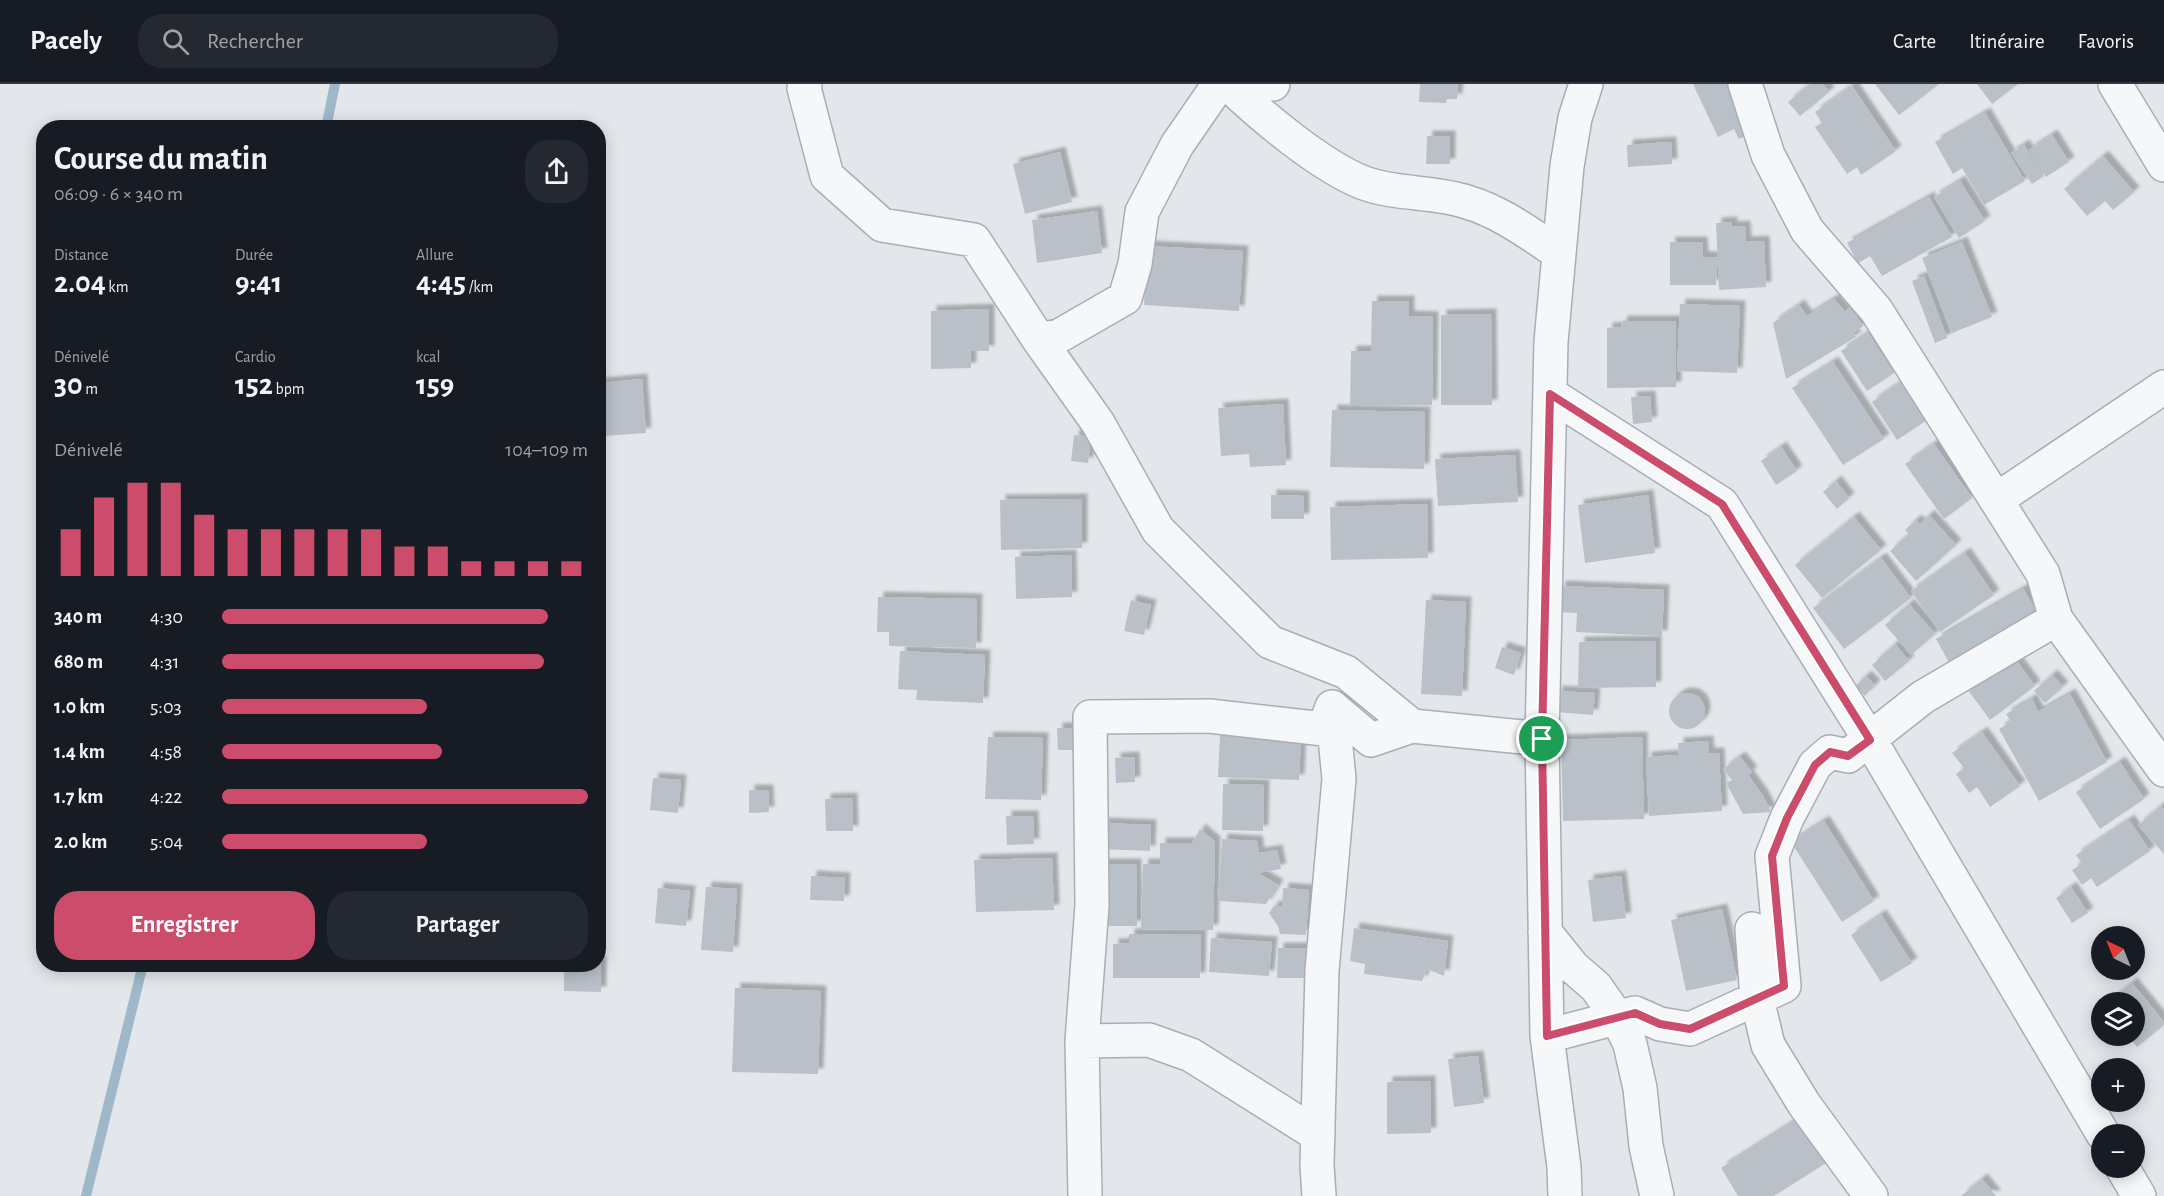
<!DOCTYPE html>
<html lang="fr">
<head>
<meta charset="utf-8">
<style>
  body { margin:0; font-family:"Alegreya Sans",sans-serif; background:#242831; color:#f1f3f6; height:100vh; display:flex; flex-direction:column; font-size:22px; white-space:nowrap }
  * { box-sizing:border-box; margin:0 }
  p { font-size:20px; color:#9ea1a6 }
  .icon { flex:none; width:33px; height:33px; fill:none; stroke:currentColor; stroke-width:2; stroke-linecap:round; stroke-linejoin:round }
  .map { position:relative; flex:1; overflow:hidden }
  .sheet { position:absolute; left:36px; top:36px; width:570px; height:852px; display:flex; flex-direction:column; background:#171b24; border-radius:24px; box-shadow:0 3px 15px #0003 }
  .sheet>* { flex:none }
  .needle { width:39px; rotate:317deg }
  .tools { position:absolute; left:2091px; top:842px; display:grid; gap:12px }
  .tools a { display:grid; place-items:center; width:54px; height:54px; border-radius:50%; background:#171b24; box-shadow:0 3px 15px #0003; font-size:30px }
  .pin { position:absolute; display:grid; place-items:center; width:51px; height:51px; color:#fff; margin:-26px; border:3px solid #fff; border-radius:50%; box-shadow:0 2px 6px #0007 }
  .round { display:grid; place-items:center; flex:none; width:63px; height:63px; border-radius:24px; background:#242831 }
  .summary { display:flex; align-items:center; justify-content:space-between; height:102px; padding:0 18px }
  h1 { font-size:33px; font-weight:600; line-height:45px }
  .figures { display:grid; grid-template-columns:repeat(3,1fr); gap:9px; height:102px; padding:6px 18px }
  .figures div { display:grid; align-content:center }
  .figures b { font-size:30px; font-weight:600 }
  .figures small { font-size:16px; font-weight:400 }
  .figures p { font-size:16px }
  .chart { height:168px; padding:12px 18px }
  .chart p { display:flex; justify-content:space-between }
  .chart svg { width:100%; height:108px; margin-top:6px; stroke:#cb4c6b; stroke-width:6 }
  .action { display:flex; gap:12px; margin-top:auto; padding:12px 18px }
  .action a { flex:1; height:69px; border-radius:24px; background:#cb4c6b; color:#fff; font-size:24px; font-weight:600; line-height:69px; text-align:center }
  .action a+a { background:#242831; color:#f1f3f6 }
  ul { padding:0 18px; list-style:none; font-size:20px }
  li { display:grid; grid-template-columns:96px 72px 1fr; align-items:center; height:45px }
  li i { height:15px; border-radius:8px; background:#cb4c6b }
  header { display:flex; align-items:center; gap:36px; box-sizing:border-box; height:84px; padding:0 30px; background:#171b24; border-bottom:2px solid #363941 }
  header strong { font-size:28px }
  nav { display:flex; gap:33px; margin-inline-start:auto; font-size:21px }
  .search { width:420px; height:54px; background:#242831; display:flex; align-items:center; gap:15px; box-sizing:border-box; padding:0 21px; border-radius:24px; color:#9ea1a6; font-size:22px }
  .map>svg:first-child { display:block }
</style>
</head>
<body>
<header>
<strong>Pacely</strong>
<div class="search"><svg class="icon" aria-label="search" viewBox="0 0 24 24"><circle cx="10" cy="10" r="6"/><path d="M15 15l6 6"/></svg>Rechercher</div>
<nav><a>Carte</a><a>Itinéraire</a><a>Favoris</a></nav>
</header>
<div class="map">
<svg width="2164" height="1112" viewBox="0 0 2164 1112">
  <defs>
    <filter id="shadow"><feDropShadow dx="5.5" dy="-5.5" stdDeviation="1.5" flood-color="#0004"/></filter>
  </defs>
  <rect width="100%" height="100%" fill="#e3e7eb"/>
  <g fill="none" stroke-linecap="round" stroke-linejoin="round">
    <!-- stream -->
    <path stroke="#9fb8c9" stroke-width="10" d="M326,44L335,0
      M86,1112L143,880"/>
  </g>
  <!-- building -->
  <path fill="#bac0c8" filter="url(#shadow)" d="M1420,0H1458L1457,15H1447L1446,19L1419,18Z
    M1693,0H1731L1754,48L1739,55L1734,45L1718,53Z
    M1811,0H1823L1829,8L1800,32L1788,18Z
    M1875,0H1939L1899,31Z
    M1977,0H2018L1992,20Z
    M1852,2L1896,67L1861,91L1857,83L1847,90L1815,43L1822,39L1815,28Z
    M1985,29L2025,97L1984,121L1962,84L1953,90L1935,58Z
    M2052,51L2069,78L2046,93L2029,66Z
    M1427,52H1450V80H1426Z
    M1671,58L1672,80L1628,83L1627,61Z
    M2024,61L2044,92L2032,100L2011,69Z
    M1060,68L1072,118L1025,130L1013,80Z
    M2103,72L2134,108L2113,126L2105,117L2087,132L2064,105Z
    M1960,97L1985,137L1959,154L1934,113Z
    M1929,113L1952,153L1882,192L1870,172L1858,179L1847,159Z
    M1097,127L1102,169L1037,179L1032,136Z
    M1732,138V143L1745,142L1746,158L1764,157L1766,203L1719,206L1716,139Z
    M1670,158H1702L1703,173H1717L1716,201H1670Z
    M1962,158L1992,233L1952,249L1922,174Z
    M1147,162L1243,167L1239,227L1144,221Z
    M1924,192L1947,254L1935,259L1912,197Z
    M1834,215L1845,228L1850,223L1863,242L1853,249L1856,253L1786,295L1773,239L1799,221L1807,232Z
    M1372,217H1409V232L1433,233L1432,321H1350L1351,267H1371Z
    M1680,220L1740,222L1737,289L1677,287Z
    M989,225V267H971V284L931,285V227Z
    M1491,230L1492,321H1441V231Z
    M1622,237H1676V303L1607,304V244L1621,243Z
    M1868,249L1894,289L1867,307L1841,267Z
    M1833,278L1884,355L1843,381L1792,304Z
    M642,295L646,349L603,352L599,299Z
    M1901,298L1927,336L1897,356L1872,318Z
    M1650,312L1652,338L1633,340L1631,313Z
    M1283,320L1286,381L1250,383L1249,370L1221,372L1218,324Z
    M1332,326L1425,328L1424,385L1330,383Z
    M1074,351L1091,353L1088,379L1071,377Z
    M1934,360L1972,414L1944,435L1905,380Z
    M1781,363L1797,387L1776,401L1761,377Z
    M1515,371L1518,418L1438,422L1435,375Z
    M1836,397L1849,414L1837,425L1823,408Z
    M1271,411L1304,412V435H1271Z
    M1648,411L1655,469L1585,479L1578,421Z
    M1082,415V464L1001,466L1000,416Z
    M1427,420L1428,474L1331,476L1330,423Z
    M1929,431L1956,461L1916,497L1890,467L1909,450L1905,446L1916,436L1920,440Z
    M1854,433L1881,466L1822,514L1795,481Z
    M1965,469L1994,511L1940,548L1911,507Z
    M1071,471L1072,513L1016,515L1015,473Z
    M1881,474L1911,514L1844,565L1813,524Z
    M1560,502L1664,506L1662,552L1576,548L1577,529L1559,528Z
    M2023,505L2039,531L1951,582L1936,555Z
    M878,513L977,515L976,564L889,562V548H877Z
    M1131,516L1151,521L1144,551L1124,547Z
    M1426,516L1466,518L1462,612L1421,610Z
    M1909,520L1935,550L1911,571L1885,541Z
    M1656,557V603L1578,604L1579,558Z
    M1895,560L1909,577L1885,597L1872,581Z
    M1502,563L1521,569L1514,591L1495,584Z
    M2008,565L2035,602L1990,636L1962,598Z
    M900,567L985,571L983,619L916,616L917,606L898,605Z
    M2052,591L2063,603L2045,619L2034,607Z
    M1866,592L1875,601L1865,612L1855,602Z
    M1557,607L1595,609L1593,631L1555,628Z
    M1669 627a18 18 0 1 1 36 0a18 18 0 1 1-36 0Z
    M2070,610L2107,678L2039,717L1999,645L2011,638L2006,630L2032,615L2038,628Z
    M1057,644H1079L1080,666H1058Z
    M1982,648L2020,702L1990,723L1977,703L1969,709L1956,690L1964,684L1952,669Z
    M1220,650L1301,653L1299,696L1218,693Z
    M988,653L1043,654L1041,716L985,715Z
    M1642,653L1644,735L1563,737L1561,656Z
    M1708,657L1709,669H1719L1722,727L1649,732L1646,673L1679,671L1678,659Z
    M1134,673L1135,698L1116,699L1115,674Z
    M1740,673L1752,688L1748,691L1763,712L1771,728L1743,730L1726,699L1732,696L1723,685Z
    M2120,678L2144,715L2100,745L2076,708Z
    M653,694L681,696L678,729L650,726Z
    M1223,700L1264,701L1263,747L1222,746Z
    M749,706H768L769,728L749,729Z
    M852,714L853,747H826L825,715Z
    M2161,722L2164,725V770L2138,741Z
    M1006,732H1033L1034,760L1007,761Z
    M2129,736L2150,767L2097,803L2091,794L2082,801L2072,786L2082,780L2076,771Z
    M1824,737L1874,817L1842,838L1791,758Z
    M1103,739L1151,741L1150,767L1102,765Z
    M1200,745L1215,758L1213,846L1141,845L1143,780H1160V759H1192Z
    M1222,755L1257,757L1259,769L1277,766L1281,785L1258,789L1278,801L1266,820L1218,817Z
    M1052,774L1054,826L976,828L974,776Z
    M1100,780H1136L1137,842H1101Z
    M811,792L845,794L844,817L810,816Z
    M1621,792L1626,834L1593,838L1588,796Z
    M706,803L737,805L733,868L701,866Z
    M2071,803L2088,829L2072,839L2056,814Z
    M658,804L690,807L686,842L655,839Z
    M1283,804L1309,806L1306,851L1280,850L1278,842L1269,829L1274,822L1282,823Z
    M1722,825L1737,896L1686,907L1671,836Z
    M1881,831L1912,879L1881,898L1851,851Z
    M1354,844L1448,857L1444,892L1427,885L1422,897L1364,890L1365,880L1350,877Z
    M1129,850H1201L1200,894H1113V860L1129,859Z
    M1211,854L1272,858L1269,892L1209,888Z
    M1278,864H1309V894H1277Z
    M598,877H601V908L564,907V880H598Z
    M2132,899L2164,938V941L2137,963L2128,951H2134V918H2108Z
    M735,904L821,907L818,990L732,988Z
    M1478,972L1484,1019L1454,1023L1448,975Z
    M1430,997L1431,1049L1387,1050V998Z
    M1798,1035L1826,1079L1774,1112H1738L1721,1084Z
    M1982,1095L1996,1112H1961Z"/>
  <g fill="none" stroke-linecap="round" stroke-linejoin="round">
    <!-- street casing -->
    <g stroke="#a8aeb5" stroke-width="36">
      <path id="street" d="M805,0L804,4L827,92L882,141L974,156L1039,256L1098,339L1158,446L1270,558L1346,588L1412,642
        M1228,0C1261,32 1322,83 1364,99C1396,111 1435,107 1467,118C1501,128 1530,150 1559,169
        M1262,0H1273
        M1745,0L1768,71L1807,146L1876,226L2043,490L2056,535L2164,686
        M2115,0L2164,81
        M1039,256L1059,252L1125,214L1135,180L1142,128L1177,61L1219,0
        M1550,310L1722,420L1870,656L2103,1050
        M1996,416L2164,303
        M1752,845L1757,915L1768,961L1804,1020L1871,1112
        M1545,848L1573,883L1596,903L1617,933L1630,960L1640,1004L1646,1062L1657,1112
        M1547,952L1635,929L1660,940L1690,945L1784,902L1772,772L1787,734L1815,681L1830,668L1848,672L1923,613L2056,535
        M1082,957L1149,956L1191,971L1318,1051
        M2122,1083L2139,1112
        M1085,1112L1082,957L1092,821L1090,633L1209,632L1324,645L1332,623L1371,656L1412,642L1542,655
        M1319,1112L1317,1081L1322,886L1339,695L1332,623
        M1565,1112L1564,1083L1547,952L1542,655L1551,258L1567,82L1575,34L1586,0"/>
    </g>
    <!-- street -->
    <use href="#street" stroke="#f6f7f9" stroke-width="33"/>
  </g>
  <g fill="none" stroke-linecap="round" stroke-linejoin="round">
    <!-- route casing -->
    <g stroke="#fff" stroke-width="12">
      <path id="route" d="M1550,310L1722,420L1870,656L1848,672L1830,668L1815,681L1787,734L1772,772L1784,902L1690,945L1660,940L1635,929L1547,952L1542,655Z"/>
    </g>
    <!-- route -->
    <use href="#route" stroke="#cb4c6b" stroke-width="8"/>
  </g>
</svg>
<div class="tools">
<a><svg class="needle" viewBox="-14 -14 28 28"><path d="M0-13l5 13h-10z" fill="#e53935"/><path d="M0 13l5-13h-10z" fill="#9ea1a6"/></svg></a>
<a><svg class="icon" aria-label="layers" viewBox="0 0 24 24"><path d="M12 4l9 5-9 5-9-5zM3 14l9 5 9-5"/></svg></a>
<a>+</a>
<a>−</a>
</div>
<div class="pin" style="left:1542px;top:655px;background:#1e9e55"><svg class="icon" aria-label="arrive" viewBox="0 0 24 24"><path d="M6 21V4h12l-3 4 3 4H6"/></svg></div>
<section class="sheet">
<div class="summary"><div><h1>Course du matin</h1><p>06:09 · 6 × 340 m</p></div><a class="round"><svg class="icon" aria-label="share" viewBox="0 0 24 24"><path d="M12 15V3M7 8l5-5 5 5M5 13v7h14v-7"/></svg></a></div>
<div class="figures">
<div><p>Distance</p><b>2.04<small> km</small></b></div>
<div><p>Durée</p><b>9:41</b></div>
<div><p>Allure</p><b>4:45<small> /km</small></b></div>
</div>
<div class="figures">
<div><p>Dénivelé</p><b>30<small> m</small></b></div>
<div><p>Cardio</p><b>152<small> bpm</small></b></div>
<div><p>kcal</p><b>159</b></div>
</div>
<div class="chart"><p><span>Dénivelé</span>104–109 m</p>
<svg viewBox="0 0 160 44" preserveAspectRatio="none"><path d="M5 44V25M15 44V12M25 44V6M35 44V6M45 44V19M55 44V25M65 44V25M75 44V25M85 44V25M95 44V25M105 44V32M115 44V32M125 44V38M135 44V38M145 44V38M155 44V38"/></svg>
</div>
<ul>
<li><b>340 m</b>4:30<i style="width:89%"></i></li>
<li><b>680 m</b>4:31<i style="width:88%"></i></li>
<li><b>1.0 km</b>5:03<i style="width:56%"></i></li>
<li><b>1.4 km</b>4:58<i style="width:60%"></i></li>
<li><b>1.7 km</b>4:22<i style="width:100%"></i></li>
<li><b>2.0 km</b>5:04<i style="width:56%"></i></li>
</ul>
<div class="action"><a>Enregistrer</a><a>Partager</a></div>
</section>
</div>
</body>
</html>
